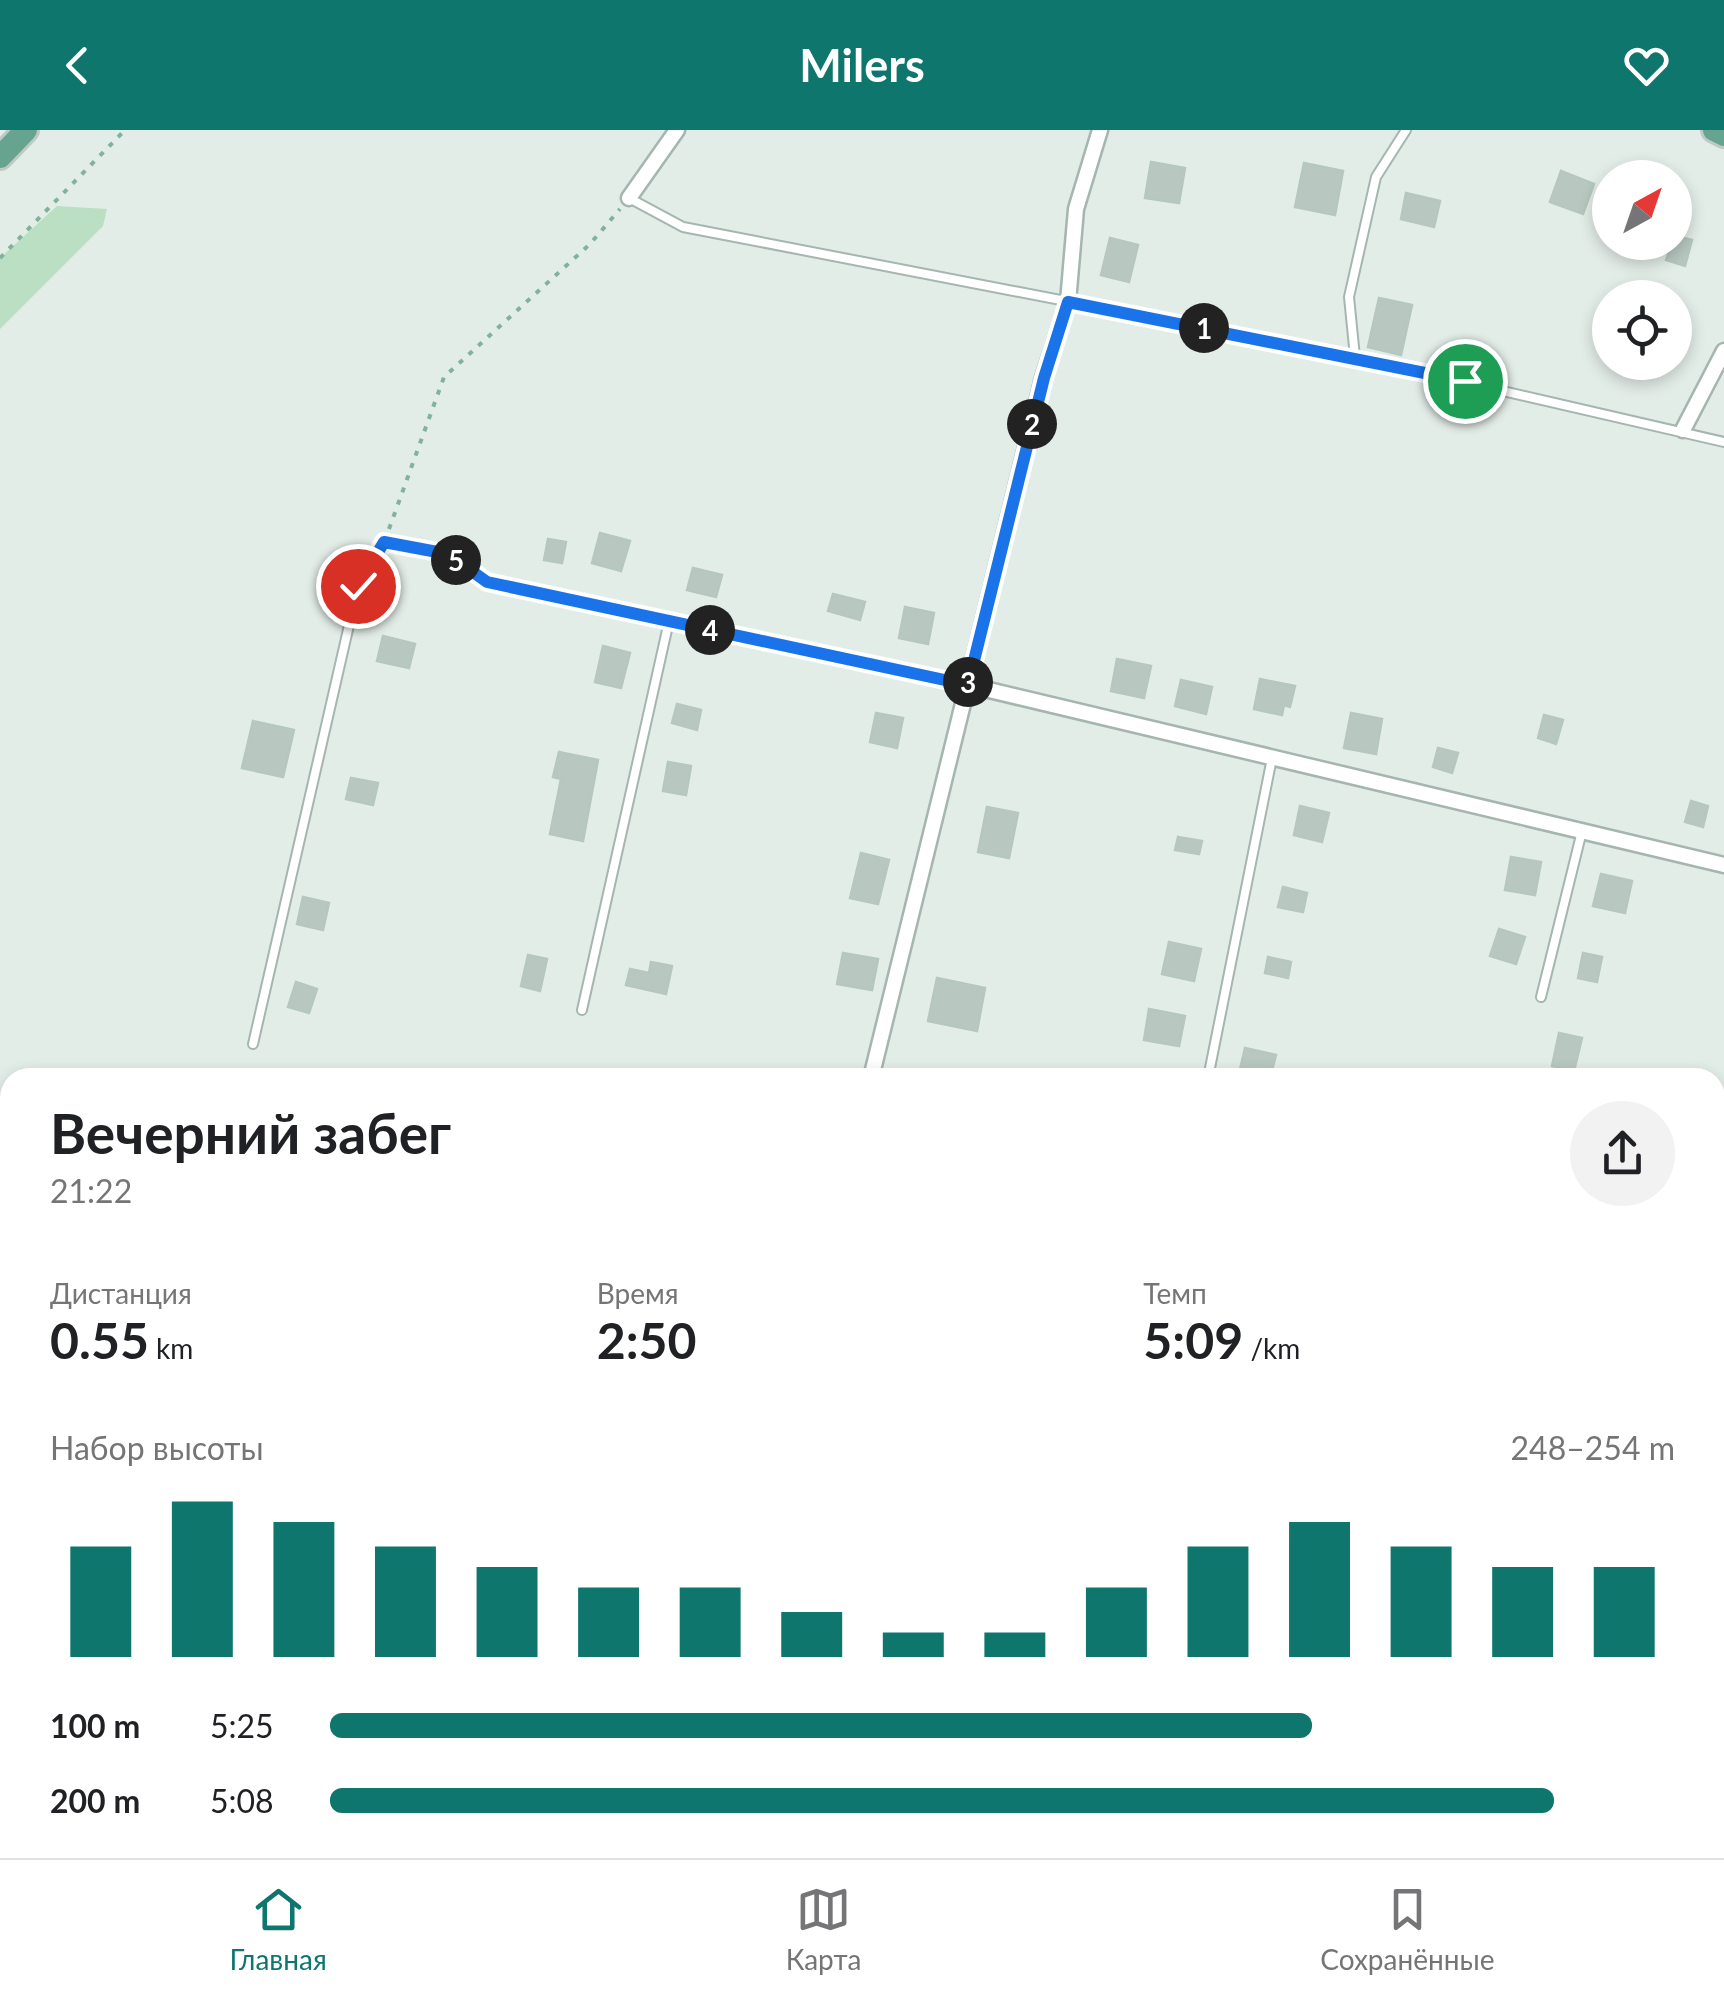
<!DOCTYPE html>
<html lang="ru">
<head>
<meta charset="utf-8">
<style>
  body { margin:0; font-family:Lato,sans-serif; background:#f2f2f2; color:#202124; height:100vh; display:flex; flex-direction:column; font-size:38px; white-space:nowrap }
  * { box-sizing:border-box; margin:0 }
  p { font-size:32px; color:#757577 }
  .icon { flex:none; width:55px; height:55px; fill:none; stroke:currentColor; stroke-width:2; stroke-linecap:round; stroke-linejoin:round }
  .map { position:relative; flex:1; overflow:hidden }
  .side { position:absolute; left:0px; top:938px; width:1725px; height:792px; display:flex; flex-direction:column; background:#fff; border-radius:30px 30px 0 0; box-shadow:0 5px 15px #0003 }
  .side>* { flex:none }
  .needle { width:65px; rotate:40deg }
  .tools { position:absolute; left:1592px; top:30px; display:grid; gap:20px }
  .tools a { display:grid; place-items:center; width:100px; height:100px; border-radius:50%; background:#fff; box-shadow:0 5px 15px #0003; font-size:50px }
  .pin { position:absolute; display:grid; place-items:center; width:85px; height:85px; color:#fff; margin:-42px; border:5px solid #fff; border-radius:50%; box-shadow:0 2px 10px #0007 }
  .km { position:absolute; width:50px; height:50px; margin:-25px; border-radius:50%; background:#222; color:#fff; font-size:28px; line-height:50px; text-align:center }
  .round { display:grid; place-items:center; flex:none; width:105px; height:105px; border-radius:52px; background:#f2f2f2 }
  .overview { display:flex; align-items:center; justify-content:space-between; height:170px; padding:0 50px }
  h1 { font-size:55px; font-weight:700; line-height:75px }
  .figures { display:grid; grid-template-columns:repeat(3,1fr); gap:15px; height:170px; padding:10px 50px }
  .figures div { display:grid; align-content:center }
  .figures b { font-size:50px; font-weight:700 }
  .figures small { font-size:28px; font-weight:400 }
  .figures p { font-size:28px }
  .chart { height:280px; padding:20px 50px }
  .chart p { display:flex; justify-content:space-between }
  .chart svg { width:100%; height:180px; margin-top:10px; stroke:#0f766e; stroke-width:6 }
  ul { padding:0 50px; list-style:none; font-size:32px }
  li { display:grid; grid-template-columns:160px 120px 1fr; align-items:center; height:75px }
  li i { height:25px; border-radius:12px; background:#0f766e }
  header { display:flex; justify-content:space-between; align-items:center; height:130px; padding:0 50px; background:#0f766e; color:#fff; font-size:45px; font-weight:700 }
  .dock { display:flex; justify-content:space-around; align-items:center; height:140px; border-top:2px solid #e0e0e0; background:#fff; font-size:28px; color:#757577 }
  .dock a { display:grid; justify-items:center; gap:5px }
  .dock .active { color:#0f766e }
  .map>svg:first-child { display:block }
</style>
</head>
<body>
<header><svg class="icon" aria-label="back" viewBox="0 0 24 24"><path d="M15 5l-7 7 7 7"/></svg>Milers<svg class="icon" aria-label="heart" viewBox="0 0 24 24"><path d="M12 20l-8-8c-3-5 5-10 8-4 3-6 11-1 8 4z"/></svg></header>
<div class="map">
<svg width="1724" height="1728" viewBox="0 0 1724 1728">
  <rect width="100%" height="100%" fill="#e3ede8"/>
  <!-- green -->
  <path fill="#bbdfc2" d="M57,76L107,79L103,96L0,199V128Z
    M1724,1104V1728H0V1277L10,1265V1720H1715V1105Z"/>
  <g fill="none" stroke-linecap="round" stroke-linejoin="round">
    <!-- stream -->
    <path stroke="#89ced4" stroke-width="5" d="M1715,1420L1724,1422"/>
  </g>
  <!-- building -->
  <path fill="#b8c8c0" stroke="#b5c7be" stroke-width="2.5" d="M1151,32L1185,38L1179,73L1145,68Z
    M1304,33L1343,41L1335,85L1295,77Z
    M1561,41L1594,54L1583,84L1550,72Z
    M1406,63L1440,71L1434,97L1401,89Z
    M1675,106L1692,110L1685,136L1666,130Z
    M1110,108L1138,115L1129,152L1101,145Z
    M1379,168L1412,175L1401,225L1368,217Z
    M600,403L630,411L621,441L592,433Z
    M548,409L566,412L562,433L544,430Z
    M693,438L722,445L716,467L687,460Z
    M833,464L865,472L860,490L828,481Z
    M905,477L934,483L928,514L899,508Z
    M383,506L415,514L409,538L377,531Z
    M603,516L630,523L621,558L595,552Z
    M1117,529L1151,536L1144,568L1111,561Z
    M1260,549L1295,556L1290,577L1284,575L1282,585L1254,579Z
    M1181,550L1212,557L1206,584L1175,576Z
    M677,574L701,580L697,600L672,593Z
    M876,583L903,588L897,618L870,612Z
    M1351,583L1382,589L1376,624L1344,618Z
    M1544,585L1563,590L1556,614L1538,608Z
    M253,591L294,600L283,647L242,638Z
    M1438,618L1458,623L1452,643L1433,637Z
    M559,622L598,630L583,711L550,704L561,649L553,647Z
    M668,632L691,636L686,665L663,661Z
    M351,648L378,653L373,675L346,669Z
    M1691,671L1708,676L1703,697L1685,692Z
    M1300,676L1329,683L1322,712L1294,705Z
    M987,677L1018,683L1009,728L978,722Z
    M1178,707L1202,711L1199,724L1175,720Z
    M861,723L889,730L878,774L850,768Z
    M1511,727L1541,732L1535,765L1505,760Z
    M1601,744L1632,751L1625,783L1593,776Z
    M1283,757L1307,763L1303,782L1278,777Z
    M303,767L329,773L323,800L297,794Z
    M1499,799L1525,807L1516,834L1490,826Z
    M1169,812L1201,819L1194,851L1162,844Z
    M843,823L878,829L872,860L837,854Z
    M1583,823L1602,827L1597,852L1578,848Z
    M528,825L547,829L540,861L521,856Z
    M1268,827L1291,832L1288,848L1265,843Z
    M651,832L672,836L666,864L626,855L630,839L649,843Z
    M937,848L985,858L977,901L928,891Z
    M296,852L317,859L309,883L288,877Z
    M1149,879L1185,886L1179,916L1144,910Z
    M1559,903L1582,908L1574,941L1552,936Z
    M1245,918L1276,925L1270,948H1238Z"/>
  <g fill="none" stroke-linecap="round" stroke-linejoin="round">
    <!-- service casing -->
    <g stroke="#a5b5af" stroke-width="12">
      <path id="service" d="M629,68L683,97L1355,227L1724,312
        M1355,227L1349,167L1376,47L1406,0
        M1541,867L1582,701
        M582,880L669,491
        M253,914L358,456L385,412
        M1208,948L1272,628
        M0,1246L10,1237
        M0,1357L10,1360
        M0,1450L10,1456
        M0,1641L10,1645
        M195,1720L215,1728
        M652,1720L671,1728
        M947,1728L951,1720"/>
    </g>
    <!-- minor casing -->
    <g stroke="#a5b5af" stroke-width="19">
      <path id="minor" d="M629,68L677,0
        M1683,300L1724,221
        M385,412L448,424L487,452L968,555L1724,735
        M871,948L1043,248L1068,172L1076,79L1100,0"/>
    </g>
    <!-- primary casing -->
    <g stroke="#c1c9c6" stroke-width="28">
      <path id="primary" d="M1714,0L1724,5
        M0,27L26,0"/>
    </g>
    <!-- path -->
    <path stroke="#82b29f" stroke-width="4" stroke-dasharray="5 8" stroke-linecap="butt" d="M0,128L125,0
      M389,399L444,247L590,114L620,79"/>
    <!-- service -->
    <use href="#service" stroke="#fff" stroke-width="8"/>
    <!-- minor -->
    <use href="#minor" stroke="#fff" stroke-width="14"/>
    <!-- primary -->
    <use href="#primary" stroke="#66a48f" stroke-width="22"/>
  </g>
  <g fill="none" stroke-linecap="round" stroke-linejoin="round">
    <!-- route casing -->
    <g stroke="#fff" stroke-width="20">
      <path id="route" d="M358,456L384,412L448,424L487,452L968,555L1044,248L1068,172L1465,251"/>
    </g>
    <!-- route -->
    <use href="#route" stroke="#1a73e8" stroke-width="12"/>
  </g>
</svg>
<div class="tools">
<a><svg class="needle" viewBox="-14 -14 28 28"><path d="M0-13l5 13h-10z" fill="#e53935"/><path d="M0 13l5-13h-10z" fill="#757577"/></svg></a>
<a><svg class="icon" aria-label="locate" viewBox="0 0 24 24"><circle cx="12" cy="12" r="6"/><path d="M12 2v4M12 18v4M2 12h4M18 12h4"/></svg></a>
</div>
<div class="pin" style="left:1465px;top:251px;background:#1e9e55"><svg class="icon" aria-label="arrive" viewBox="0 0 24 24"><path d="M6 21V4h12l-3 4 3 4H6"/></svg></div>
<div class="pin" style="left:358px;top:456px;background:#d93025"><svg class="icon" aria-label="check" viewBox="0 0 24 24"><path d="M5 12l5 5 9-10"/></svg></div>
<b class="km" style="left:1204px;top:198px">1</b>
<b class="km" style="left:1032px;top:294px">2</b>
<b class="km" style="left:968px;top:552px">3</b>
<b class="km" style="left:710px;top:500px">4</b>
<b class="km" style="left:456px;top:430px">5</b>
<section class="side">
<div class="overview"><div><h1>Вечерний забег</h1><p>21:22</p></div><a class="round"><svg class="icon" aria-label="share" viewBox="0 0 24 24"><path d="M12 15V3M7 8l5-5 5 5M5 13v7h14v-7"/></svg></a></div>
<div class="figures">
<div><p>Дистанция</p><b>0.55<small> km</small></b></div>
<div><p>Время</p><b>2:50</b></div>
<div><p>Темп</p><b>5:09<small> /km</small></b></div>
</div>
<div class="chart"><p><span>Набор высоты</span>248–254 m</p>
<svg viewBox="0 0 160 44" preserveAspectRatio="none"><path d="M5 44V17M15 44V6M25 44V11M35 44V17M45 44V22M55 44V27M65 44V27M75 44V33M85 44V38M95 44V38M105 44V27M115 44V17M125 44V11M135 44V17M145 44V22M155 44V22"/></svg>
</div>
<ul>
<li><b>100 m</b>5:25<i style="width:73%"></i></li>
<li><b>200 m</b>5:08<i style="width:91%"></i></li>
</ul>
</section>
</div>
<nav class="dock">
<a class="active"><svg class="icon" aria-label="home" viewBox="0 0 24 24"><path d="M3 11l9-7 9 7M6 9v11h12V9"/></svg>Главная</a>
<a><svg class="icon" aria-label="map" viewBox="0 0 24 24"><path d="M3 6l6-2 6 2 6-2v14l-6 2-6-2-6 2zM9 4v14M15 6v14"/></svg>Карта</a>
<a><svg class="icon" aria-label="saved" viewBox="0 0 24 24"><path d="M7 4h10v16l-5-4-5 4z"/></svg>Сохранённые</a>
</nav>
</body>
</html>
